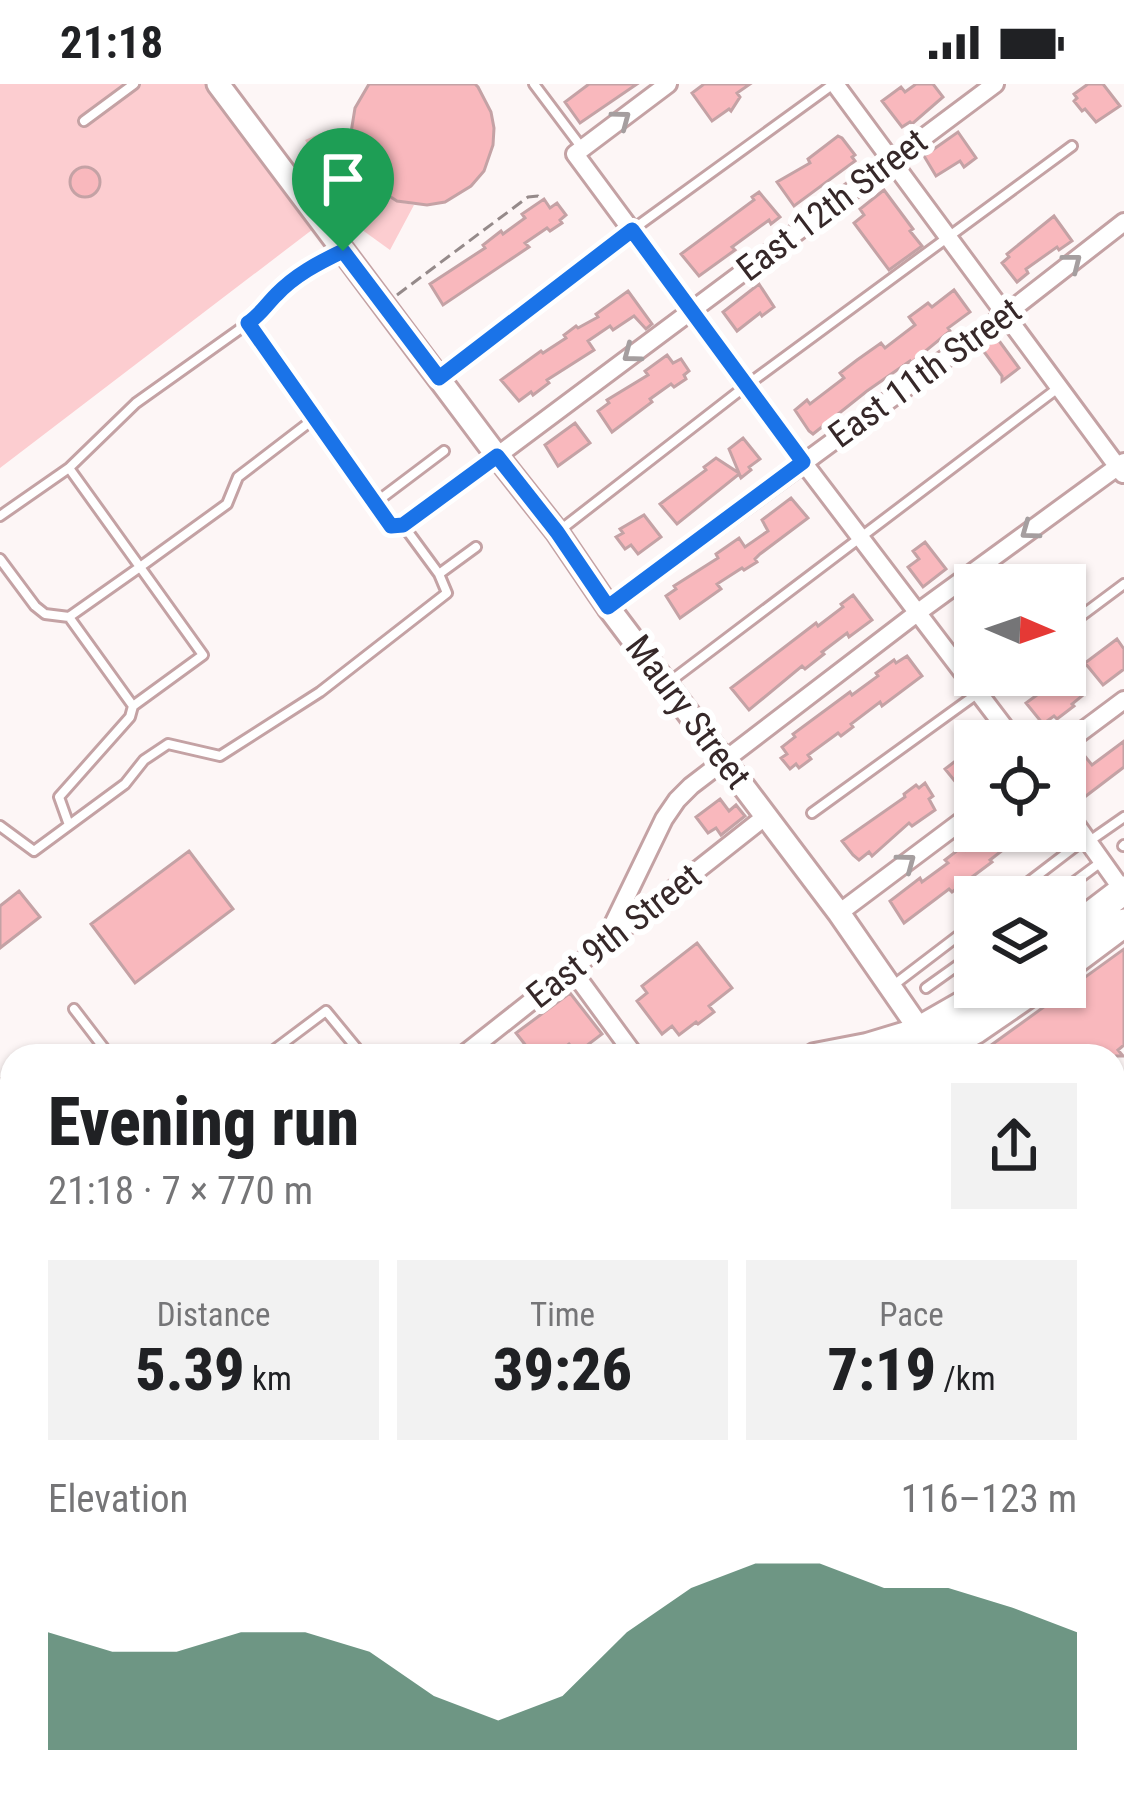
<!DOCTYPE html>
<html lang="en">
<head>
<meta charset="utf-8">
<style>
  body { margin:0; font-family:"Roboto Condensed",sans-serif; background:#f2f2f2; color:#202124; height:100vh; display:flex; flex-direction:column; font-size:45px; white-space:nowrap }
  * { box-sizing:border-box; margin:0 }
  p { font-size:39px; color:#757577 }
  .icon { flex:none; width:66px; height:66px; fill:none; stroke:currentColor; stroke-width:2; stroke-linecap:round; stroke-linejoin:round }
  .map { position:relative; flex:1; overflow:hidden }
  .sheet { position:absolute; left:0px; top:960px; width:1125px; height:771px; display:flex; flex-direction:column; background:#fff; border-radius:36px 36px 0 0; box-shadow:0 3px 9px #0004 }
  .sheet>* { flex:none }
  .needle { width:78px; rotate:92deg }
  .fabs { position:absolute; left:954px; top:480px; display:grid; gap:24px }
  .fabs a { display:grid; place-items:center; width:132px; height:132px; border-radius:0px; background:#fff; box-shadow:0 3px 9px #0004; font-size:60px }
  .pin { position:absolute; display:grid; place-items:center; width:102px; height:102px; color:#fff; margin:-123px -51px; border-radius:50% 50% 50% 0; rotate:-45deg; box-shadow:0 0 12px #0007 }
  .pin .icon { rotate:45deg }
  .round { display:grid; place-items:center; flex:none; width:126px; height:126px; border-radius:0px; background:#f2f2f2 }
  .summary { display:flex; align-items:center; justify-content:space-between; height:204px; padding:0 48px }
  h1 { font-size:66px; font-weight:800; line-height:90px }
  .stats { display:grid; grid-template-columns:repeat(3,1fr); gap:18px; height:204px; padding:12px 48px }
  .stats div { display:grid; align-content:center; border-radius:0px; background:#f2f2f2; text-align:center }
  .stats b { font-size:60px; font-weight:800 }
  .stats small { font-size:33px; font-weight:400 }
  .stats p { font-size:33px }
  .chart { height:336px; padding:24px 48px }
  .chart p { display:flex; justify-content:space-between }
  .chart svg { width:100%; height:216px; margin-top:12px; fill:#316a51; opacity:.7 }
  .status { display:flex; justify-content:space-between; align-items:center; height:84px; padding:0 60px; background:#fff; direction:ltr }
  .status svg { height:33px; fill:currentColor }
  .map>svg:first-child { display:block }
</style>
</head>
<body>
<div class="status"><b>21:18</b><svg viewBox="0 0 49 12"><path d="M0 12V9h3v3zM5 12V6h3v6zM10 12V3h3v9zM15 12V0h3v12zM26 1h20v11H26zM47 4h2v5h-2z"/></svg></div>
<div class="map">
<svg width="1124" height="1730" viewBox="0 0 1124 1730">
  <rect width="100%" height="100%" fill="#fdf6f6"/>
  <!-- green -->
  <path fill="#fccdd0" d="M0,0H218L321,139L0,384Z
    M328,46L337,69L316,75L305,56Z
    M354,74C365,101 385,117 414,121L390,166L354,140L371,105L351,116L342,117L325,101L326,82Z"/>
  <!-- building -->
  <path fill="#f9b8bd" stroke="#c4a2a5" stroke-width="3" d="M369,0H475L478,3L491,28L494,44L493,61L484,87L471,102L445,118L427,121L397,117L372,101L359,85L350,55L355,24Z
    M589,0H637L580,39L565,18Z
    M704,0H750L737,9L740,13L731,27L729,25L712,37L692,9Z
    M916,0H933L943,13L912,40L910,38L902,43L882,17L901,3L905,8Z
    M1088,0H1103L1120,22L1096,38L1085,25L1082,27L1074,17L1077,14L1074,10Z
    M958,48L976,74L964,83L960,77L936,92L924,72Z
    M838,52L842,54L855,71L852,73L855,77L794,122L777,98L810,79L808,75Z
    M70 98a15 15 0 1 1 30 0a15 15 0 1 1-30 0Z
    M884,106L913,145L910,147L922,162L889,186L854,139L864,131L860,125Z
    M759,108L780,133L771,140L769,136L732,163L735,166L699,192L681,170L754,116L752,113Z
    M544,115L550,124L557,119L566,131L560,136L562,139L550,147L547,144L525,159L529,163L443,221L430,200L485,164L483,161L501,147L503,150L525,134L522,130Z
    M1054,132L1072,157L1059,166L1057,163L1026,185L1028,189L1017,198L1002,179L1009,173L1007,170Z
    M759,200L774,223L762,232L760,229L737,247L723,228Z
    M954,206L970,228L948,244L950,247L911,279L910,277L867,307L813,350L809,347L795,326L807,316L810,320L844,294L840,289L857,276L881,259L885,264L915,241L909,233L928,219L932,223Z
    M628,207L652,240L646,245L634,232L613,246L610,242L588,257L594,266L547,296L549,299L533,311L531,308L519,317L501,296L541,267L543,269L566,254L564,251L576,242L578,244L598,233L596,230Z
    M997,254L1019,284L1002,297V292L982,265Z
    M667,271L673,279L681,275L689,287L684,291L686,295L674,303L671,300L650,315L652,318L612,348L598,327L609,319L607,316L648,291L645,287Z
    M575,339L590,359L558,382L545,361Z
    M743,354L760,375L749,383L751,386L741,394L739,390L677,440L660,420L706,386L704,383L716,374L739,389L729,365Z
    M791,414L808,434L760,470L755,475L757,478L744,486L742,484L717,500L721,505L680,534L666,512L676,505L674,502L718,474L716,470L739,454L745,463L768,447L762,436Z
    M644,431L661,453L638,470L631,461L625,465L616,453L623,449L620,445Z
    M925,458L946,485L923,503L908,483L919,475L913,467Z
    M853,511L872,536L849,553L847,549L822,568L824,570L805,585L802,582L749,626L731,604L816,539L818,542L843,523L841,520Z
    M1117,555L1124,565V585L1103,601L1085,579Z
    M907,572L922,592L882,622L880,618L851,640L853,643L841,652L838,649L834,652L808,671L811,675L799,684L796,680L790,685L781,674L787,670L782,663L795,653L793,650L850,608L852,611L878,592L876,589L894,576L896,579Z
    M1067,589L1082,612L1072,620L1074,622L1057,635L1054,632L1043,640L1026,619Z
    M1124,657V683L1082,715L1076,706L1079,704L1068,689L1073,685L1071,681L1084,671L1092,681Z
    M975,662V696L962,706L945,685Z
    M925,699L933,712L929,715L935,726L912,742L909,739L872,772L869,768L859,776L853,771L842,757L905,713L904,710L916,701L919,704Z
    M720,715L729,727L736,721L745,732L721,751L716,744L708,749L696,733Z
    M997,747H1027L990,776L992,778L952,808L949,805L904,839L890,817L920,794L922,798L948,779L945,776L963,762L966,766L976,758L978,761Z
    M189,767L233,825L135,899L91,840Z
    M19,807L40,833L0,864V822Z
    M697,859L732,904L709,922L714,928L698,940L696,938L679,951L672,942L662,950L637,917L647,909L642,902Z
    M1124,865V961L1118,966L1123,972H976Z
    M570,909L602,950L577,969L569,960L553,972H534L516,949Z
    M1113,981L1124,996V1072L1113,1077Z
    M0,1097L12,1114V1231L0,1214Z
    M1124,1101V1164L1113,1172V1106Z
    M1124,1460V1508L1119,1512L1124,1518V1536L1113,1541V1468Z
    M12,1710V1719H113L121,1730H0V1719Z
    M183,1719H247L232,1730H191Z
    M604,1719H665L651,1730H613Z"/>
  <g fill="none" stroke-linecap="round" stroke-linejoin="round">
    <!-- service casing -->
    <g stroke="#c4a2a4" stroke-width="14">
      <path id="service" d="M534,0L582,64
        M84,37L134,0
        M248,240L391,442L403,441
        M440,294L632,146L832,1
        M375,419L444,367
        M0,432L69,384L136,319L261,230C284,202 309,183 341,168
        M559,447L747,301L1072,62
        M0,475L35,522L45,530L69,533L140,483L69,384
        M439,490L476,463
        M69,533L133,622L203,571L140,483L227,420L238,393L315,334
        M1065,544L1124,500
        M668,599L1058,304
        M812,729L1003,591
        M69,741L59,713L130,633L133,622
        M0,742L34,767L125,700L144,676L168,660L220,672L320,608L447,509L439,490L403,441L493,375
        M1091,756L1124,733
        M1123,762L1124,761
        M1009,813L1085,755
        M1054,813L1101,778
        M895,900L975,839
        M926,904L975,869
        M74,925L110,972
        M266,972L326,927L363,972
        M0,1309L12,1297
        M143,1719L151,1730
        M379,1730L387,1722"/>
    </g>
    <!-- minor casing -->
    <g stroke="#c4a2a4" stroke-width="22">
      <path id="minor" d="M668,0L575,70L803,378L1015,657
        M835,0L1123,390
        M497,372L995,0
        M608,523L1006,230L1124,138
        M1065,660L1124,616
        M1065,725L1124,808
        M839,829L975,727
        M602,863L664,735L677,716L691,702L917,529L1124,378
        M572,886L635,972
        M462,972L766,732
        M0,1004L12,1020
        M1113,1093L1124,1085
        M1113,1326L1124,1318
        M1113,1557L1124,1549
        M1113,1612L1124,1627
        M584,1719L592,1730
        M888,1719L896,1730
        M261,1730L276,1719"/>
    </g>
    <!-- tertiary casing -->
    <g stroke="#c4a2a4" stroke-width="27">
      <path id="tertiary" d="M218,0L497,372L557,448L608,523L839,829L920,946"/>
    </g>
    <!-- secondary casing -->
    <g stroke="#c4a2a4" stroke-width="30">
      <path id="secondary" d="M815,972L867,962L920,946
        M0,1359L12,1348
        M0,1399L12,1388"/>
    </g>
    <!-- primary casing -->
    <g stroke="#c4a2a4" stroke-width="33">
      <path id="primary" d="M1065,851L1124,806
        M1065,883L1124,839
        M935,967L976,945L1037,903
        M938,972L920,946L995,903
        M1113,1204L1124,1218"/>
    </g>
    <!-- path -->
    <path stroke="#958a8a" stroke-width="3" stroke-dasharray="12 6" stroke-linecap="butt" d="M397,211L528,113L538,112L542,116"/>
    <!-- service -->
    <use href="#service" stroke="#fff" stroke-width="8"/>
    <!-- minor -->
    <use href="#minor" stroke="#fff" stroke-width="16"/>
    <!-- tertiary -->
    <use href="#tertiary" stroke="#fff" stroke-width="21"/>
    <!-- secondary -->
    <use href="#secondary" stroke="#fff" stroke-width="24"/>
    <!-- primary -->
    <use href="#primary" stroke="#fff" stroke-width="27"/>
  </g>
  <!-- one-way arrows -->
  <defs><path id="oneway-chevron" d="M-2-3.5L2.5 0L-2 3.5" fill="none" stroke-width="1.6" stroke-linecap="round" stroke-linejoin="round" transform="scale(3)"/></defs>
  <g stroke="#a59e9f">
    <use href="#oneway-chevron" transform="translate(622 35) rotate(-37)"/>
    <use href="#oneway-chevron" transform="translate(1073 178) rotate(-38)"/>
    <use href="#oneway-chevron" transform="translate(631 270) rotate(143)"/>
    <use href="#oneway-chevron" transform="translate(1029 447) rotate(144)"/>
    <use href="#oneway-chevron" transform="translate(907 778) rotate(-37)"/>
  </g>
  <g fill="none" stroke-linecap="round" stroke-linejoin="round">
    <!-- route casing -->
    <g stroke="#fff" stroke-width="24">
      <path id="route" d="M632,146L803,378L608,523L557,448L497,372L403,441L391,442L248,239C260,231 266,221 276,211C295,191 318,179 343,167L439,294Z"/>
    </g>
    <!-- route -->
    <use href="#route" stroke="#1a73e8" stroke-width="15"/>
  </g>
  <g text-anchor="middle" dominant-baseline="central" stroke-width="12" stroke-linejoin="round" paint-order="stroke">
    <!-- street labels -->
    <g font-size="36" fill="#362829" stroke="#fff">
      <text transform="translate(832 121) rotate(-37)">East 12th Street</text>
      <text transform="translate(925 289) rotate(-36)">East 11th Street</text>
      <text transform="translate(688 628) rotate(53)">Maury Street</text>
      <text transform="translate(614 852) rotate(-38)">East 9th Street</text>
    </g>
  </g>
</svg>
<div class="fabs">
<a><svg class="needle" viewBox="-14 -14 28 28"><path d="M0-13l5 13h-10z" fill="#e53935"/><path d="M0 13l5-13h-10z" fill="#757577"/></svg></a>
<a><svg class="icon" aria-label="locate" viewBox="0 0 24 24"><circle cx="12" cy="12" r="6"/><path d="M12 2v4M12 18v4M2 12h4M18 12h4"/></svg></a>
<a><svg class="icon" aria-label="layers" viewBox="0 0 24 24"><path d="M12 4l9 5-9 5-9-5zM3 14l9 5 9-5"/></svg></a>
</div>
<div class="pin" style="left:343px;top:167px;background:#1e9e55"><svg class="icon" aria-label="arrive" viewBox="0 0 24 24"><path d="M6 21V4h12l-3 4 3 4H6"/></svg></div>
<section class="sheet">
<div class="summary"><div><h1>Evening run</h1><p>21:18 · 7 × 770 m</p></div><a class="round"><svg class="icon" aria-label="share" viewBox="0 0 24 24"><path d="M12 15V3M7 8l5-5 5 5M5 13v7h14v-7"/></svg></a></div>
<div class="stats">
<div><p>Distance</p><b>5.39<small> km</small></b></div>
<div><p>Time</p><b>39:26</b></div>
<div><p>Pace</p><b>7:19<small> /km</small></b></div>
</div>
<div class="chart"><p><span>Elevation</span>116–123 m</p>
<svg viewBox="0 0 160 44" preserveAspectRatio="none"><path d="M0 44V20L10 24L20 24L30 20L40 20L50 24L60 33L70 38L80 33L90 20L100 11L110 6L120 6L130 11L140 11L150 15L160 20V44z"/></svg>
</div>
</section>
</div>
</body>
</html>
